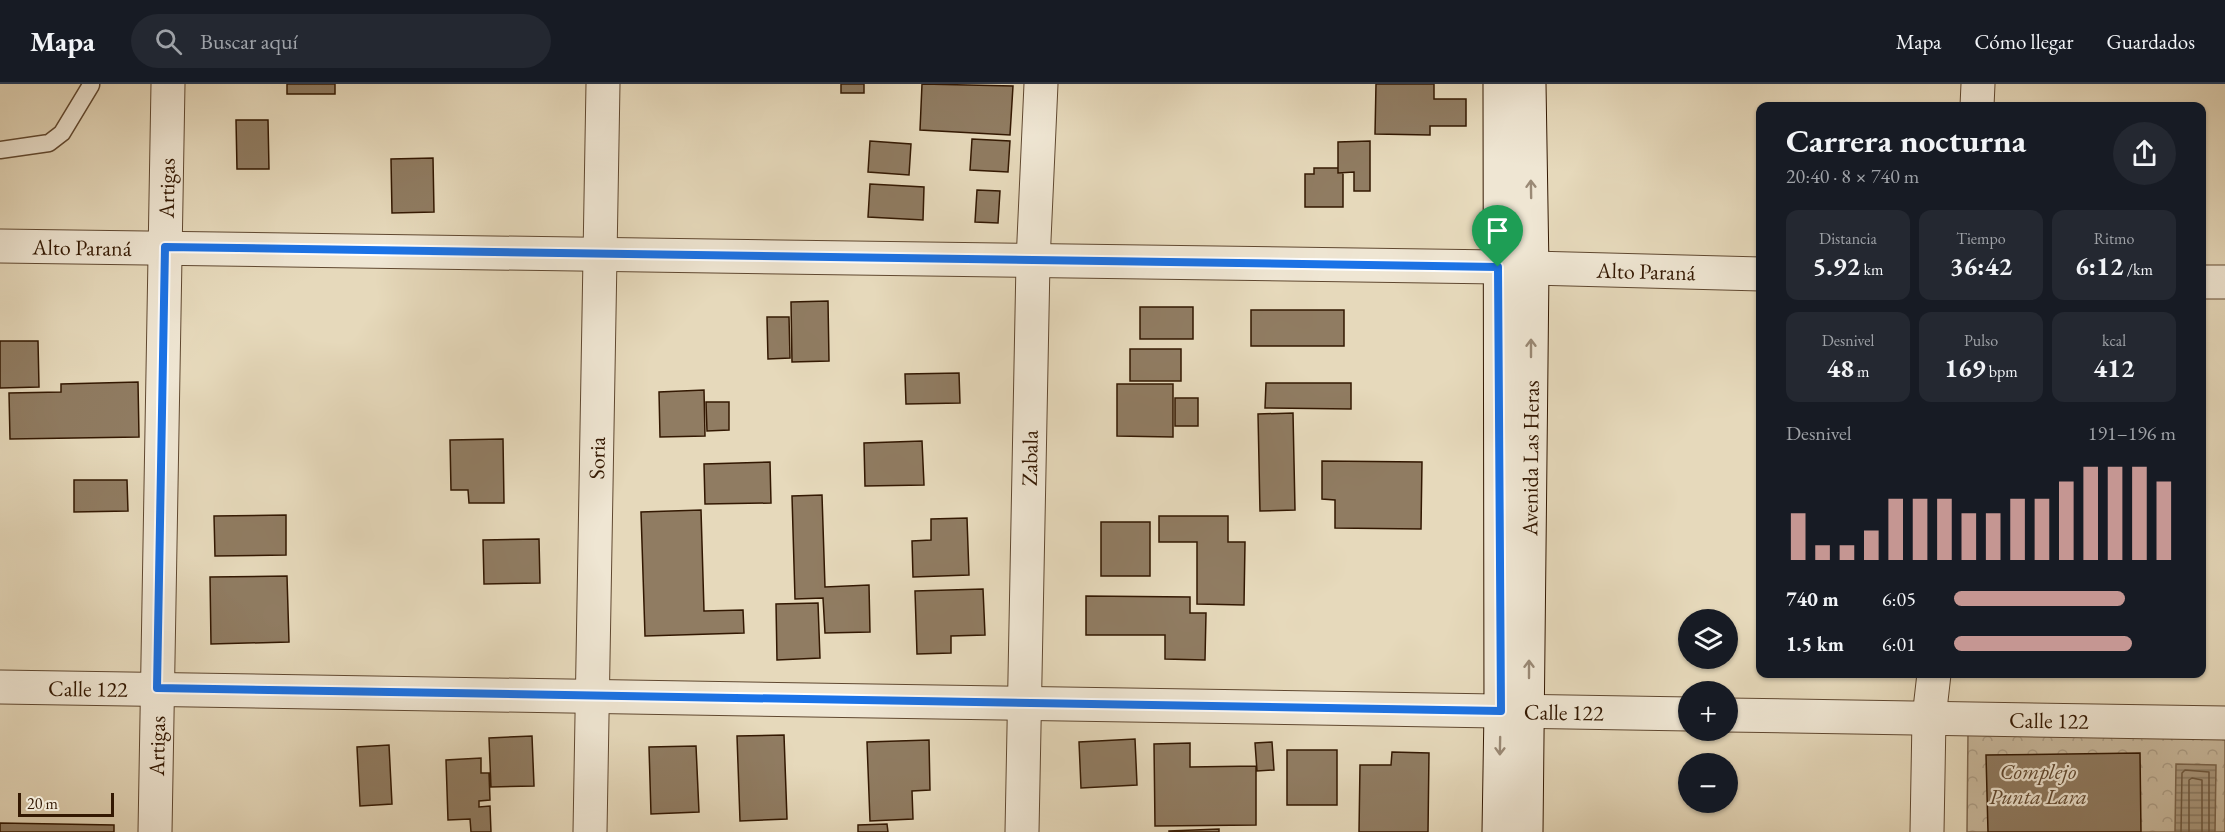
<!DOCTYPE html>
<html lang="es">
<head>
<meta charset="utf-8">
<style>
  body { margin:0; font-family:"EB Garamond",serif; background:#242831; color:#f1f3f6; height:100vh; display:flex; flex-direction:column; font-size:22px; white-space:nowrap }
  * { box-sizing:border-box; margin:0 }
  p { font-size:20px; color:#9ea1a6 }
  .icon { flex:none; width:33px; height:33px; fill:none; stroke:currentColor; stroke-width:2; stroke-linecap:round; stroke-linejoin:round }
  .map { position:relative; flex:1; overflow:hidden }
  .drawer { position:absolute; left:1756px; top:18px; width:450px; height:576px; display:flex; flex-direction:column; background:#171b24; border-radius:12px; box-shadow:0 2px 4px #0004 }
  .drawer>* { flex:none }
  .fabs { position:absolute; left:1678px; top:525px; display:grid; gap:12px }
  .fabs a { display:grid; place-items:center; width:60px; height:60px; border-radius:50%; background:#171b24; box-shadow:0 2px 4px #0004; font-size:30px }
  .scale { position:absolute; left:18px; bottom:15px; width:96px; box-sizing:border-box; padding-left:6px; border:3px solid #331802; border-top:0; font-size:16px; line-height:21px; white-space:nowrap; color:#331802; -webkit-text-stroke:4px #efe6d3; paint-order:stroke }
  .pin { position:absolute; display:grid; place-items:center; width:51px; height:51px; color:#fff; margin:-62px -26px; border-radius:50% 50% 50% 0; rotate:-45deg; box-shadow:0 0 6px #0007 }
  .pin .icon { rotate:45deg }
  .round { display:grid; place-items:center; flex:none; width:63px; height:63px; border-radius:32px; background:#242831 }
  .headline { display:flex; align-items:center; justify-content:space-between; height:102px; padding:0 30px }
  h1 { font-size:33px; font-weight:700; line-height:45px }
  .stats { display:grid; grid-template-columns:repeat(3,1fr); gap:9px; height:102px; padding:6px 30px }
  .stats div { display:grid; align-content:center; border-radius:12px; background:#242831; text-align:center }
  .stats b { font-size:26px; font-weight:700 }
  .stats small { font-size:16px; font-weight:400 }
  .stats p { font-size:16px }
  .chart { height:168px; padding:12px 30px }
  .chart p { display:flex; justify-content:space-between }
  .chart svg { width:100%; height:108px; margin-top:6px; stroke:#c59692; stroke-width:6 }
  ul { padding:0 30px; list-style:none; font-size:20px }
  li { display:grid; grid-template-columns:96px 72px 1fr; align-items:center; height:45px }
  li i { height:15px; border-radius:8px; background:#c59692 }
  header { display:flex; align-items:center; gap:36px; box-sizing:border-box; height:84px; padding:0 30px; background:#171b24; border-bottom:2px solid #363941 }
  header strong { font-size:28px }
  nav { display:flex; gap:33px; margin-inline-start:auto; font-size:21px }
  .search { width:420px; height:54px; background:#242831; display:flex; align-items:center; gap:15px; box-sizing:border-box; padding:0 21px; border-radius:33px; color:#9ea1a6; font-size:22px }
  .map>svg:first-child { display:block }
</style>
</head>
<body>
<header>
<strong>Mapa</strong>
<div class="search"><svg class="icon" aria-label="search" viewBox="0 0 24 24"><circle cx="10" cy="10" r="6"/><path d="M15 15l6 6"/></svg>Buscar aquí</div>
<nav><a>Mapa</a><a>Cómo llegar</a><a>Guardados</a></nav>
</header>
<div class="map">
<svg width="2225" height="748" viewBox="0 0 2225 748">
  <defs>
    <pattern id="park-crowns" width="20" height="18" patternUnits="userSpaceOnUse" patternTransform="scale(1.5)"><rect width="20" height="18" fill="#c8b89c"/><path d="M2 6a3 3 0 1 1 6 0M12 15a3 3 0 1 1 6 0" fill="none" stroke="#ac9d85"/></pattern>
    <pattern id="water-rules" width="6" height="5" patternUnits="userSpaceOnUse" patternTransform="scale(1.5)"><rect width="6" height="5" fill="#a9977c"/><path d="M0 2.5h6" fill="none" stroke="#8a7a63"/></pattern>
  </defs>
  <rect width="100%" height="100%" fill="#e6d9bb"/>
  <filter id="stains"><feTurbulence type="fractalNoise" baseFrequency=".00333" numOctaves="4"/><feColorMatrix values="0 0 0 0 .2 0 0 0 0 .09 0 0 0 0 .02 0 0 0 .5 -.17"/></filter>
  <radialGradient id="worn" r=".72"><stop offset=".6" stop-color="#630" stop-opacity="0"/><stop offset="1" stop-color="#630" stop-opacity=".3"/></radialGradient>
  <!-- park -->
  <path fill="url(#park-crowns)" stroke="#7e684f" stroke-width="1.5" d="M1968,649L2225,651V748H1967Z"/>
  <!-- water -->
  <path fill="url(#water-rules)" stroke="#7a644b" stroke-width="1.5" d="M2176,680L2216,681L2215,748H2175Z"/>
  <g fill="none" stroke-linecap="round" stroke-linejoin="round">
    <!-- shore -->
    <path stroke="#6e583f" stroke-width="1.5" d="M2181,748L2182,689L2185,686L2209,688V748
      M2189,748V696L2192,694L2202,696V748"/>
  </g>
  <!-- building -->
  <path fill="#907c62" stroke="#331802" stroke-width="1.5" d="M287,0H335V10H287Z
    M841,0H864V9H841Z
    M922,0L1013,2L1010,51L920,46Z
    M1376,0H1434V15H1466V42H1430V51L1375,50Z
    M236,36H268L269,85H237Z
    M972,55L1010,57L1008,88L970,86Z
    M870,57L911,60L909,91L868,88Z
    M1370,57V107H1354V88L1338,89V58Z
    M433,74L434,128L392,129L391,75Z
    M1314,84H1338V89H1343V123H1305V90H1314Z
    M870,100L924,103L923,136L868,133Z
    M977,106L1000,107L998,139L975,138Z
    M828,217L829,277L792,278L791,218Z
    M1140,223H1193V255H1140Z
    M1251,226H1344V262H1251Z
    M767,233H789L790,274L768,275Z
    M0,257H38L39,303L0,304Z
    M1130,265H1181V297H1130Z
    M959,289L960,319L906,320L905,290Z
    M138,298L139,353L10,355L9,309L61,308V300Z
    M1266,299H1351V325L1265,324Z
    M1117,300H1173V353L1117,352Z
    M704,306L705,352L660,353L659,308Z
    M1175,314H1198V342H1175Z
    M706,318H729V346L707,347Z
    M1293,329L1295,426L1260,427L1258,330Z
    M503,355L504,419H469L468,406H451L450,356Z
    M922,357L924,401L865,402L864,359Z
    M1322,377L1422,378L1421,445L1335,444V416L1322,415Z
    M770,378L771,419L705,420L704,380Z
    M74,396H127L128,427L74,428Z
    M822,411L825,503L869,501L870,548L825,549L823,514L795,515L792,412Z
    M701,426L704,527L743,526L744,549L645,552L641,428Z
    M286,431V471L215,472L214,432Z
    M1159,432H1228V458H1245L1244,521L1197,520V458H1159Z
    M967,434L969,491L913,493L912,457L931,456V435Z
    M1101,438H1150V492H1101Z
    M539,455L540,499L484,500L483,456Z
    M287,492L289,558L211,560L210,493Z
    M983,505L985,551L951,552V569L917,570L915,507Z
    M1086,512L1190,513V529H1206L1205,576L1165,575V551H1086Z
    M818,519L820,574L777,576L776,520Z
    M784,651L787,735L740,737L737,652Z
    M532,652L534,702L491,703L489,654Z
    M1135,655L1137,701L1081,704L1079,658Z
    M929,656L930,706L912,707L913,735L870,737L867,658Z
    M1272,658L1274,686L1257,687L1255,659Z
    M1190,659V683L1256,682V741L1155,742L1154,660Z
    M389,661L392,720L360,722L357,663Z
    M696,662L699,728L651,730L649,663Z
    M1287,666H1337V721H1287Z
    M1392,668L1429,669L1428,748H1359L1360,681H1391Z
    M2140,669L2141,748H1988L1986,671Z
    M481,674V689H489L490,716L479,717V723L490,722L491,748H471L470,735L448,736L446,676Z
    M0,739L114,741V748H0Z
    M887,740L888,748H858V741Z
    M1219,745V748H1169V747Z"/>
  <g fill="none" stroke-linecap="round" stroke-linejoin="round">
    <!-- service casing -->
    <g stroke="#604830" stroke-width="19">
      <path id="service" d="M0,66L49,59L62,49L91,1"/>
    </g>
    <!-- minor casing -->
    <g stroke="#604830" stroke-width="35">
      <g id="minor">
        <path d="M1977,22L1978,0"/>
        <path id="s1" d="M0,162L1498,183"/>
        <path id="s2" d="M1532,184L1761,190"/>
        <path d="M2202,198H2225"/>
        <path id="s3" d="M0,603L1689,630"/>
        <path id="s4" d="M1728,631L2225,639"/>
        <path id="s5" d="M155,748L168,0"/>
        <path id="s6" d="M590,748L603,0"/>
        <path id="s7" d="M1022,748L1033,178L1041,0"/>
        <path d="M1927,748L1929,634L1934,590"/>
      </g>
    </g>
    <!-- secondary casing -->
    <g stroke="#331802" stroke-width="35">
      <g id="secondary">
        <path d="M1499,748L1501,627L1500,0"/>
        <path id="s8" d="M1526,748L1532,184L1529,0"/>
      </g>
    </g>
    <!-- service -->
    <use href="#service" stroke="#efe6d3" stroke-width="16"/>
    <!-- minor -->
    <use href="#minor" stroke="#efe6d3" stroke-width="33"/>
    <!-- secondary -->
    <use href="#secondary" stroke="#efe6d3" stroke-width="33"/>
  </g>
  <!-- one-way arrows -->
  <defs><path id="oneway-shaft" d="M-6 0H5M1.5-3L5.5 0L1.5 3" fill="none" stroke-width="1.6" stroke-linecap="round" stroke-linejoin="round" transform="scale(1.5)"/></defs>
  <g stroke="#9a8975">
    <use href="#oneway-shaft" transform="translate(1531 105) rotate(-91)"/>
    <use href="#oneway-shaft" transform="translate(1531 264) rotate(-90)"/>
    <use href="#oneway-shaft" transform="translate(1529 585) rotate(-90)"/>
    <use href="#oneway-shaft" transform="translate(1500 662) rotate(91)"/>
  </g>
  <g fill="none" stroke-linecap="round" stroke-linejoin="round">
    <!-- route casing -->
    <g stroke="#fff" stroke-width="12">
      <path id="route" d="M165,163L1498,183L1501,627L157,604Z"/>
    </g>
    <!-- route -->
    <use href="#route" stroke="#1a73e8" stroke-width="8"/>
  </g>
  <g text-anchor="middle" dominant-baseline="central" stroke-width="4.5" stroke-linejoin="round" paint-order="stroke">
    <!-- street labels -->
    <g font-size="22" fill="#331802" stroke="#efe6d3">
      <text stroke="none"><textPath href="#s5" startOffset="644">Artigas</textPath></text>
      <text stroke="none"><textPath href="#s1" startOffset="82">Alto Paraná</textPath></text>
      <text stroke="none"><textPath href="#s2" startOffset="114">Alto Paraná</textPath></text>
      <text stroke="none"><textPath href="#s6" startOffset="374">Soria</textPath></text>
      <text stroke="none"><textPath href="#s7" startOffset="374">Zabala</textPath></text>
      <text stroke="none"><textPath href="#s8" startOffset="374">Avenida Las Heras</textPath></text>
      <text stroke="none"><textPath href="#s3" startOffset="88">Calle 122</textPath></text>
      <text stroke="none"><textPath href="#s3" startOffset="1564">Calle 122</textPath></text>
      <text stroke="none"><textPath href="#s4" startOffset="321">Calle 122</textPath></text>
      <text stroke="none"><textPath href="#s5" startOffset="86">Artigas</textPath></text>
    </g>
    <!-- park labels -->
    <g font-size="22" font-style="italic" fill="#604830" stroke="#efe6d3">
      <text x="2038" y="687">Complejo<tspan x="2038" dy="25">Punta Lara</tspan></text>
    </g>
  </g>
  <rect width="100%" height="100%" filter="url(#stains)"/>
  <rect width="100%" height="100%" fill="url(#worn)"/>
</svg>
<div class="fabs">
<a><svg class="icon" aria-label="layers" viewBox="0 0 24 24"><path d="M12 4l9 5-9 5-9-5zM3 14l9 5 9-5"/></svg></a>
<a>+</a>
<a>−</a>
</div>
<div class="scale">20 m</div>
<div class="pin" style="left:1498px;top:183px;background:#1e9e55"><svg class="icon" aria-label="arrive" viewBox="0 0 24 24"><path d="M6 21V4h12l-3 4 3 4H6"/></svg></div>
<section class="drawer">
<div class="headline"><div><h1>Carrera nocturna</h1><p>20:40 · 8 × 740 m</p></div><a class="round"><svg class="icon" aria-label="share" viewBox="0 0 24 24"><path d="M12 15V3M7 8l5-5 5 5M5 13v7h14v-7"/></svg></a></div>
<div class="stats">
<div><p>Distancia</p><b>5.92<small> km</small></b></div>
<div><p>Tiempo</p><b>36:42</b></div>
<div><p>Ritmo</p><b>6:12<small> /km</small></b></div>
</div>
<div class="stats">
<div><p>Desnivel</p><b>48<small> m</small></b></div>
<div><p>Pulso</p><b>169<small> bpm</small></b></div>
<div><p>kcal</p><b>412</b></div>
</div>
<div class="chart"><p><span>Desnivel</span>191–196 m</p>
<svg viewBox="0 0 160 44" preserveAspectRatio="none"><path d="M5 44V25M15 44V38M25 44V38M35 44V32M45 44V19M55 44V19M65 44V19M75 44V25M85 44V25M95 44V19M105 44V19M115 44V12M125 44V6M135 44V6M145 44V6M155 44V12"/></svg>
</div>
<ul>
<li><b>740 m</b>6:05<i style="width:77%"></i></li>
<li><b>1.5 km</b>6:01<i style="width:80%"></i></li>
</ul>
</section>
</div>
</body>
</html>
